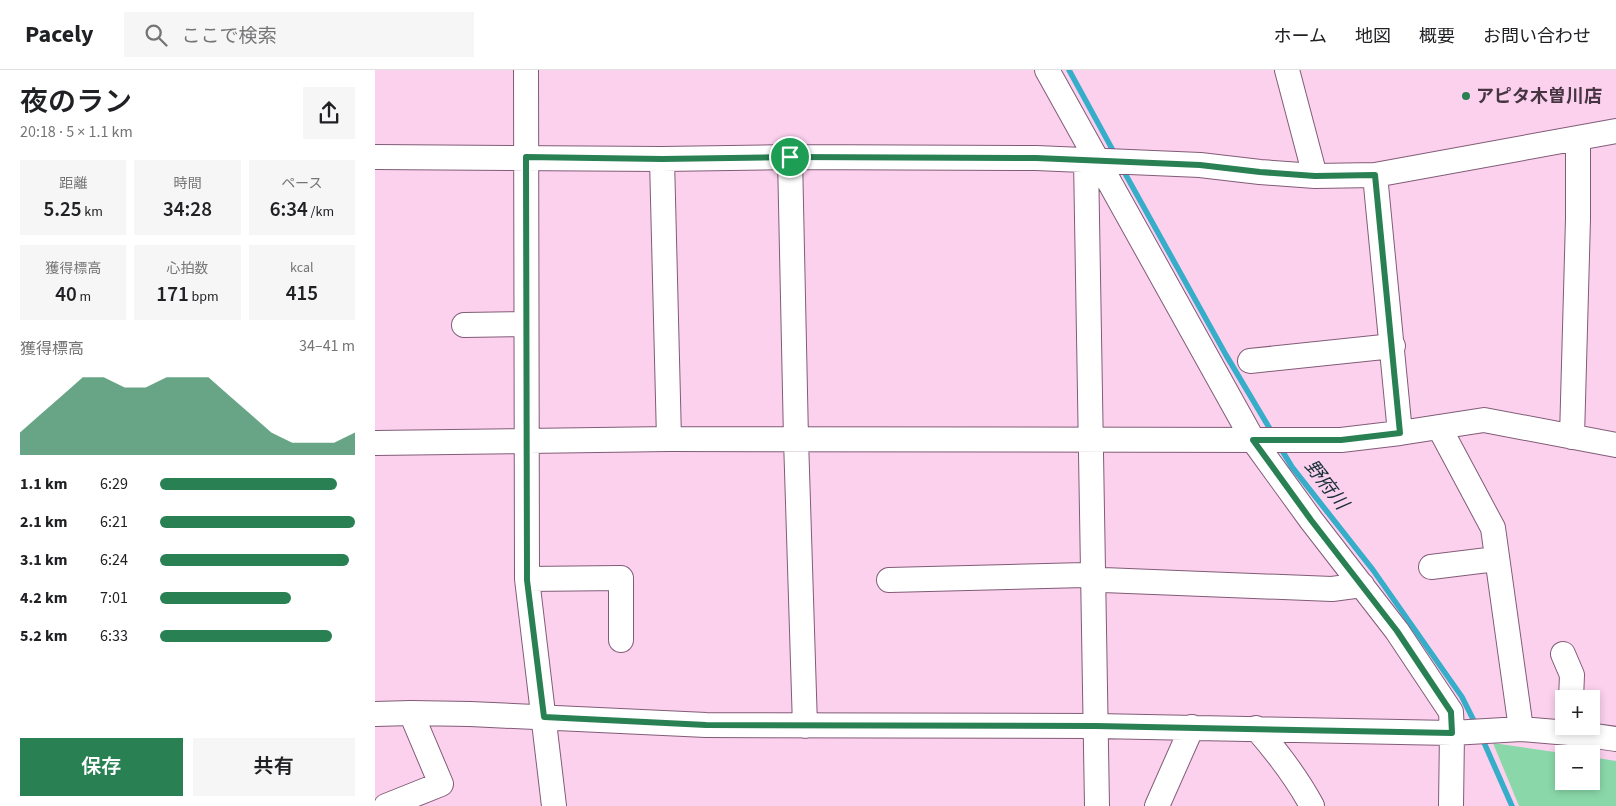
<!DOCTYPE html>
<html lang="ja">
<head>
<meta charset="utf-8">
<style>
  body { margin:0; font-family:"Source Sans 3","Noto Sans JP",sans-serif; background:#f6f6f6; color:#202124; height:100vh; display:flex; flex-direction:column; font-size:19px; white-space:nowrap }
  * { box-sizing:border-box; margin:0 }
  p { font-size:16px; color:#757577 }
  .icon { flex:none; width:28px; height:28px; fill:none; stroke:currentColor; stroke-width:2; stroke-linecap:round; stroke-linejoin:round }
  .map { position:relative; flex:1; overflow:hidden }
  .side { display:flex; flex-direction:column; background:#fff; width:375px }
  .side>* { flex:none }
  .fabs { position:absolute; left:1180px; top:620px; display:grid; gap:10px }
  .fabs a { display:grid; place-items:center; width:45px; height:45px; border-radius:0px; background:#fff; box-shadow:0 2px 8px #0003; font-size:25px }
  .pin { position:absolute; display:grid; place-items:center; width:42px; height:42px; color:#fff; margin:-21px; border:2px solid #fff; border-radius:50%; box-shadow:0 1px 5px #0007 }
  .round { display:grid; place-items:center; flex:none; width:52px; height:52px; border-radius:0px; background:#f6f6f6 }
  .headline { display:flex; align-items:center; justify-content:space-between; height:85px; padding:0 20px }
  h1 { font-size:28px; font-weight:600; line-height:38px }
  .metrics { display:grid; grid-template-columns:repeat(3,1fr); gap:8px; height:85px; padding:5px 20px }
  .metrics div { display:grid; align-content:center; border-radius:0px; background:#f6f6f6; text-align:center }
  .metrics b { font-size:21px; font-weight:600 }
  .metrics small { font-size:14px; font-weight:400 }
  .metrics p { font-size:14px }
  .chart { height:140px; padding:10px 20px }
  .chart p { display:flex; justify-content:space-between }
  .chart svg { width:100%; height:90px; margin-top:5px; fill:#298053; opacity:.7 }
  .primary-button { display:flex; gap:10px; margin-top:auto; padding:10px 20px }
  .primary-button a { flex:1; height:58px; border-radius:0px; background:#298053; color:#fff; font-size:20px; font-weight:600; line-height:58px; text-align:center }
  .primary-button a+a { background:#f6f6f6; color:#202124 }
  ul { padding:0 20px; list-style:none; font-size:16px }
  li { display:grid; grid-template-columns:80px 60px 1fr; align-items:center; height:38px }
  li i { height:12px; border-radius:6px; background:#298053 }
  header { display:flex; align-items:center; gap:30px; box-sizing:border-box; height:70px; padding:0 25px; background:#fff; border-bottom:1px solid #e0e0e0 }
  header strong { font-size:24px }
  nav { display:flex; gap:28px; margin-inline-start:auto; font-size:18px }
  .search { width:350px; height:45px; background:#f6f6f6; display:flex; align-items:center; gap:12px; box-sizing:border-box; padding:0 18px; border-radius:0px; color:#757577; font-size:19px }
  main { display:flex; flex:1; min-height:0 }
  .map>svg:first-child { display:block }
</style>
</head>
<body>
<header>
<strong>Pacely</strong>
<div class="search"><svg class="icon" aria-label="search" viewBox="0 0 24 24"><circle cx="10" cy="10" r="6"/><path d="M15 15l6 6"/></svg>ここで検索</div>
<nav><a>ホーム</a><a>地図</a><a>概要</a><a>お問い合わせ</a></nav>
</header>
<main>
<section class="side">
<div class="headline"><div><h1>夜のラン</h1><p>20:18 · 5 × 1.1 km</p></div><a class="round"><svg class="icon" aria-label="share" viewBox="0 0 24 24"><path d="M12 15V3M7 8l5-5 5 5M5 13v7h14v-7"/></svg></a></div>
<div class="metrics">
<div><p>距離</p><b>5.25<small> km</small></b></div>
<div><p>時間</p><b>34:28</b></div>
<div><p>ペース</p><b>6:34<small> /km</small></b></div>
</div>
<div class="metrics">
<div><p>獲得標高</p><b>40<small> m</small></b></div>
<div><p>心拍数</p><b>171<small> bpm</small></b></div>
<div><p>kcal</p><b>415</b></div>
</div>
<div class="chart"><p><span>獲得標高</span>34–41 m</p>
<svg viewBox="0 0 160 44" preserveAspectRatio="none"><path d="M0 44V33L10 24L20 15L30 6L40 6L50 11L60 11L70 6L80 6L90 6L100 15L110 24L120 33L130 38L140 38L150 38L160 33V44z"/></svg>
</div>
<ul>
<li><b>1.1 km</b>6:29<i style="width:91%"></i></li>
<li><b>2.1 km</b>6:21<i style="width:100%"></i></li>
<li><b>3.1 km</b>6:24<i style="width:97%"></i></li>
<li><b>4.2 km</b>7:01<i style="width:67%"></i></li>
<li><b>5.2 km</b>6:33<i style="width:88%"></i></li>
</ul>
<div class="primary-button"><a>保存</a><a>共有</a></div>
</section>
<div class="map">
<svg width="1241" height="736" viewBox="0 0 1241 736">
  <rect width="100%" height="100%" fill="#fbd1ee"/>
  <!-- green -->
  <path fill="#8ad8aa" d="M1118,673L1193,684H1189V711H1216V687L1241,691V736H1144Z"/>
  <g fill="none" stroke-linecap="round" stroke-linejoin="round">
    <!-- stream -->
    <path stroke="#36adc9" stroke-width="5.5" d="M694,0L741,86
      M747,98L851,285L898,364
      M905,377L917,397L998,500L1087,627L1101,655
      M1107,668L1137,736"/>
    <!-- minor casing -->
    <g stroke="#815c77" stroke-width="26">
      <path id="minor" d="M151,0L152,509L179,736
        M672,0L878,370L936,450L1022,561L1076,642L1077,663L1076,736
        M912,0L940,106
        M0,87L287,89L415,87L661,88L825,95L885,102L940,106L1000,105L1241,61
        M415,87L421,369L430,656
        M287,89L294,369
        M711,89L722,736
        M1000,105L1025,363
        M89,255L151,254
        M875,291L1018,276
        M1064,357L1118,458L1146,659
        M1197,367L1203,149V68
        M0,373L294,369L966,370L1025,363L1109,350L1241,375
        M1056,497L1121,489
        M152,509L246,508V570
        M514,510L710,505L728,510L957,519L987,515
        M1188,584L1197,605L1196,629
        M0,644L36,643L95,644L331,655L721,656L1077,663L1146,659L1206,664L1241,669
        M881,658C902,682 922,708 937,736
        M11,736L66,714L36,643
        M782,736L817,657"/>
    </g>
    <!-- minor -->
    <use href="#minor" stroke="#fff" stroke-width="24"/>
  </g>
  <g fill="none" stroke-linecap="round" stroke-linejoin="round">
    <!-- route casing -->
    <g stroke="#fff" stroke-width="10">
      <path id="route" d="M151,87L287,89L415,87L661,88L825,95L885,102L940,106L1000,105L1025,363L966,370H878L936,450L1022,561L1076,642L1077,663L721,656L331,655L169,647L152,510Z"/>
    </g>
    <!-- route -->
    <use href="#route" stroke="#298053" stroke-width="6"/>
  </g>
  <!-- markers -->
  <circle fill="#298053" stroke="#fbd1ee" stroke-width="2" cx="1091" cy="26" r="5"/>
  <g text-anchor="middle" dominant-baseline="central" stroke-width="4" stroke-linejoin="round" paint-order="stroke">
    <!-- poi labels -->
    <g font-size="18" font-weight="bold" fill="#463541" stroke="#fbd1ee" text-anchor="start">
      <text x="1101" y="26">アピタ木曽川店</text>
    </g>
    <!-- water labels -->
    <g font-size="19" font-style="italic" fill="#162f36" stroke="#fbd1ee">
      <text transform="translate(951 415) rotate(52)">野府川</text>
    </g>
  </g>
</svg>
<div class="fabs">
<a>+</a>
<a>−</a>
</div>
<div class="pin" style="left:415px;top:87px;background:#1e9e55"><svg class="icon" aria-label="arrive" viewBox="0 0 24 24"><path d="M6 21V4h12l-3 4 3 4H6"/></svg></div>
</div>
</main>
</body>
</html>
